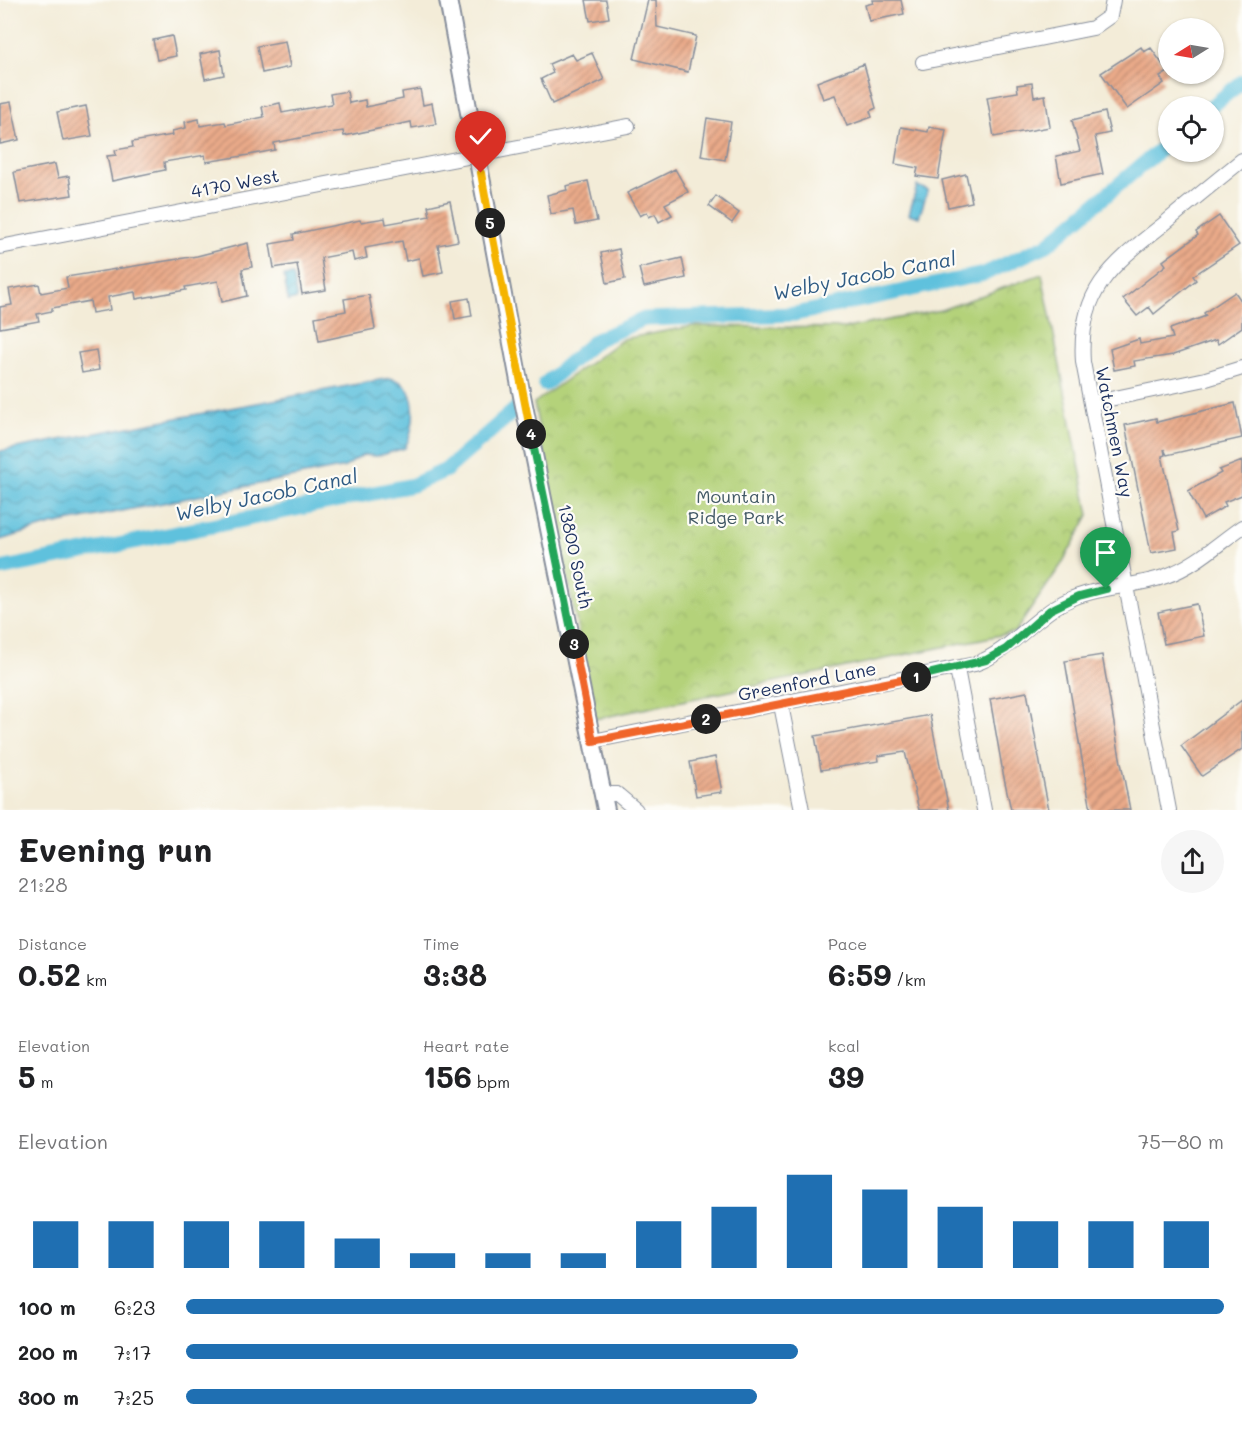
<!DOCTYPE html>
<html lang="en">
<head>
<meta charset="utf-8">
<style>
  body { margin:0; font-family:Mali,sans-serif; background:#f6f6f6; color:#202124; height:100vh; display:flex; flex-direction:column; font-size:22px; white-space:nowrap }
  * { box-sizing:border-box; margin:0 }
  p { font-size:20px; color:#757577 }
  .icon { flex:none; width:33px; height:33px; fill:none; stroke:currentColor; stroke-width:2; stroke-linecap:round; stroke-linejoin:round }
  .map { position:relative; height:810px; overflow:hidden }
  .drawer { display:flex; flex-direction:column; background:#fff; flex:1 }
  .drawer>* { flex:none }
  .needle { width:39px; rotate:259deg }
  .controls { position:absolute; left:1158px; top:18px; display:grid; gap:12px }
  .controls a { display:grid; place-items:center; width:66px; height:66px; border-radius:50%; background:#fff; box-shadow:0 2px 4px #0004; font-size:30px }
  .pin { position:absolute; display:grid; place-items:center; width:51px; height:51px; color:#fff; margin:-62px -26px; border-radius:50% 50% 50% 0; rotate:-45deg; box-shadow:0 0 6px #0007 }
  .pin .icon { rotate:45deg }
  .km { position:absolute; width:30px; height:30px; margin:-15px; border-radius:50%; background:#222; color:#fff; font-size:16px; line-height:30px; text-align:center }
  .round { display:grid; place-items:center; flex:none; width:63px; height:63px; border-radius:32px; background:#f6f6f6 }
  .head { display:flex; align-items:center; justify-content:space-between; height:102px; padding:0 18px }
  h1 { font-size:33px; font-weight:700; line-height:45px }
  .figures { display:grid; grid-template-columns:repeat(3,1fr); gap:9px; height:102px; padding:6px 18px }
  .figures div { display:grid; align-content:center }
  .figures b { font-size:30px; font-weight:700 }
  .figures small { font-size:16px; font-weight:400 }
  .figures p { font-size:16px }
  .chart { height:168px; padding:12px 18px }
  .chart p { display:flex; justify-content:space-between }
  .chart svg { width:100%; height:108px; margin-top:6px; stroke:#1f6fb2; stroke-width:6 }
  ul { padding:0 18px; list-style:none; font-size:20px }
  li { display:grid; grid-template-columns:96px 72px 1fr; align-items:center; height:45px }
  li i { height:15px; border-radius:8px; background:#1f6fb2 }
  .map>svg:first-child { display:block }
</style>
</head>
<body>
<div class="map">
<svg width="1242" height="810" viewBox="0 0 1242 810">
  <defs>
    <pattern id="park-crowns" width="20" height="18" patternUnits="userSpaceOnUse" patternTransform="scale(1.5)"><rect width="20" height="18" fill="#b4d27a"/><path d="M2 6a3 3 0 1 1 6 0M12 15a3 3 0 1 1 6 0" fill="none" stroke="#9ab56c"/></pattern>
    <pattern id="water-waves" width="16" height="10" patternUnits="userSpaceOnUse" patternTransform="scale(1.5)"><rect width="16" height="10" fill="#5fc1dd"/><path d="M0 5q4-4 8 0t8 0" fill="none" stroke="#4e9db6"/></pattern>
    <pattern id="building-hatch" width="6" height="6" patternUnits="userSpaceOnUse" patternTransform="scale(1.5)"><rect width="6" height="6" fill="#eaaa89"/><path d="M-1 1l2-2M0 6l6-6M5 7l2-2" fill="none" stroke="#bd8b73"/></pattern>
  </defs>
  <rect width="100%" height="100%" fill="#fdfcf7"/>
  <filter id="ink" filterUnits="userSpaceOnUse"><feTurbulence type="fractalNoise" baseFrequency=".0167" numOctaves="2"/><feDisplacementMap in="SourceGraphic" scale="12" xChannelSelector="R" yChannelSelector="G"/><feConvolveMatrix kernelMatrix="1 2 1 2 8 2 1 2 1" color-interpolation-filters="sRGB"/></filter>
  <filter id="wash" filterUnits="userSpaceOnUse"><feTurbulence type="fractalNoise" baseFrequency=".008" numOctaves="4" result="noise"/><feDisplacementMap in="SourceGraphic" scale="24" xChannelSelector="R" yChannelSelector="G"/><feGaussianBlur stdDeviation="1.35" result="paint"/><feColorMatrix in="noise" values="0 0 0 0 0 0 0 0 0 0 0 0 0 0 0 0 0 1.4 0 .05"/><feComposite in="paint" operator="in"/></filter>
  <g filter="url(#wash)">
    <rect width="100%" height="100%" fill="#f3ecd8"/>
    <!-- park -->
    <path fill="url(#park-crowns)" stroke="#68806c" stroke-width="1.5" d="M1042,274L1089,515L1061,565L1015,632L595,719L534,403L623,339L693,326L847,328L941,310Z"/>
    <!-- water -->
    <path fill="url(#water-waves)" stroke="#3d789e" stroke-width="1.5" d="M917,186L928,190L919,217L909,214Z
      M293,275L297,299L288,301L284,276Z
      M390,378C421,384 416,426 405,448L377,456L363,455L345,467L51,525L0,540V451Z"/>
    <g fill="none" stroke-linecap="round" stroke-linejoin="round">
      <!-- canal -->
      <path stroke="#5fc1dd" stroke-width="15" d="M1212,106L1242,82
        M545,384L596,340L644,319L795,314L984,274L1047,245L1168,143
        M0,569L413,485L446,470L516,409"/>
    </g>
    <g id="blocks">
      <!-- building -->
      <path fill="url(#building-hatch)" d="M586,0H606L609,18L590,21Z
        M648,0H656L657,27L696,36L688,72L634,59Z
        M872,0H901L904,14L869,21L865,5L873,3Z
        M172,36L176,56L157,60L153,40Z
        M285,41L290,67L262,73L257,46Z
        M1141,47L1144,52L1151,48L1168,72L1160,77L1164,83L1127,109L1101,73Z
        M220,50L224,75L205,79L200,54Z
        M592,53L604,80L552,104L541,79L553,73L549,64L572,54L576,60Z
        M864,64L876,108L870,111L872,117L847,126L835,95L823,99L817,82Z
        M1032,83L1034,97L1045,95L1050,127L994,137L987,97L1018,92L1017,85Z
        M420,89L423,105L432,103L436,124L412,128L411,122L344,136L343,131L315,135L274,143L275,150L249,155L206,162L205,155L164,162L165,170L112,181L107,156L116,155L115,150L133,147L132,142L173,135L172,131L186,128L185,122L199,119L200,126L225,122L226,125L264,117L262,107L280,103L282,113L332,104L330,94L347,91L349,103L365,100L366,107L403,99L402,92Z
        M11,102L19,140L0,144V104Z
        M86,106L92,136L63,141L57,112Z
        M1105,112L1110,133L1095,136L1103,174L1061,183L1056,156L1080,151L1072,120Z
        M707,118L731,122L725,160L701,156Z
        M901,127L928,132L929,127L946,130L938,179L916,176L918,168L895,164Z
        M55,164L58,178L69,176L72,195L20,203L14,172Z
        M675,169L688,192L665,204L672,215L659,222L655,214L649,217L647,212L640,216L627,193Z
        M966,174L972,202L948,207L942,180Z
        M588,181L597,221L576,225L573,210L551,214L547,195L567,190L566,186Z
        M716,196L739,213L732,223L709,206Z
        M450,201L458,241L438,245L443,272L423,276L419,258L406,261L402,241L365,248L367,258L354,261L352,252L321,258L326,290L302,294L297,264L274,268L270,244L294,240L293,234L360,220L361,222L385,218L386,224L430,216L428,206Z
        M1219,216L1239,245L1193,276L1196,280L1154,314L1149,307L1137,316L1123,299L1166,265L1163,261L1198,235L1196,232Z
        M248,243L252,267L242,269L247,296L222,302L218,281L185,287L186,290L136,299L135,292L108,297L110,310L92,313L90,301L52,308V311L37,314L39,321L0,328V307L12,305L9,289L39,284L41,293L68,288L66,277L197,256Z
        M619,249L625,279L607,283L601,253Z
        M682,258L686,278L644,287L639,268Z
        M1235,292L1242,302V327L1218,344L1216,340L1173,355L1134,361L1135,366L1114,370L1110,349L1139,339L1140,344L1173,338L1170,329L1206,316L1204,313Z
        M369,295L375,329L319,341L315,317L346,311L344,299Z
        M469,298L472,316L455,319L452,301Z
        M96,350L99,370L82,373L78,353Z
        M1235,403L1242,438L1167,455L1164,449L1165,455L1162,456L1179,531L1174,532L1177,548L1151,553L1125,425L1156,418L1157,422Z
        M1242,461V495L1224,502L1226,506L1203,519L1188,491L1221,473L1219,470Z
        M1197,604L1204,636L1164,644L1158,612Z
        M1102,655L1119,752L1130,810H1091L1080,748L1065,661Z
        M1027,692L1042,774L1049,810H1011L1003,773L990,699Z
        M1242,700V749L1202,776L1181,746Z
        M930,715L949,810H919L905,752L878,756L879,761L821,770L815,736Z
        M715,757L722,792L696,796L690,762Z"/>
    </g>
  </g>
  <g filter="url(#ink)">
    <use href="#blocks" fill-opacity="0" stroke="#878e9b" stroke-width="1.5"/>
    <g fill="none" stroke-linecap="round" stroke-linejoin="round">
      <!-- minor casing -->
      <g stroke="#878e9b" stroke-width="16">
        <path id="minor" d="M923,62L1093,28L1110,16L1113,0
          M0,247L628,126
          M1091,403L1206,379L1242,368
          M957,669L984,810
          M781,705L802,810
          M593,741L975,664C1011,651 1031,619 1064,602C1096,586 1133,588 1166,576C1196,565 1216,545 1242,527
          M603,794H617L636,810
          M1169,810L1083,362C1078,290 1112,265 1164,224C1190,202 1216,181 1242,160"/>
      </g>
      <!-- tertiary casing -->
      <g stroke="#878e9b" stroke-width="20">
        <path id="tertiary" d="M448,0L519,381L606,810"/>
      </g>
      <!-- minor -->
      <use href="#minor" stroke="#fff" stroke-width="14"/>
      <!-- tertiary -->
      <use href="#tertiary" stroke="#fff" stroke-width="16"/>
    </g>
  </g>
  <g fill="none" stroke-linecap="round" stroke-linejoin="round" filter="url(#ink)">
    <!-- split-1 casing -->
    <g stroke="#fff" stroke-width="12">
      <path id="split-1" d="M916,677L986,660L1006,649L1050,610L1079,596L1106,589"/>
    </g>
    <!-- split-2 casing -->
    <g stroke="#fff" stroke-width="12">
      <path id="split-2" d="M706,719L916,677"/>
    </g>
    <!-- split-3 casing -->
    <g stroke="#fff" stroke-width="12">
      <path id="split-3" d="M574,644L593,741L706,719"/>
    </g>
    <!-- split-4 casing -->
    <g stroke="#fff" stroke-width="12">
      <path id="split-4" d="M531,434L574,644"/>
    </g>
    <!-- split-5 casing -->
    <g stroke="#fff" stroke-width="12">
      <path id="split-5" d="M490,223L531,434"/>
    </g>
    <!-- split-6 casing -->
    <g stroke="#fff" stroke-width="12">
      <path id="split-6" d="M481,173L490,223"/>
    </g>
    <!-- split-1 -->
    <use href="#split-1" stroke="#22a559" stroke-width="8"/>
    <!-- split-2 -->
    <use href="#split-2" stroke="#f0652b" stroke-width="8"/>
    <!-- split-3 -->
    <use href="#split-3" stroke="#f0652b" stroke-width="8"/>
    <!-- split-4 -->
    <use href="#split-4" stroke="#22a559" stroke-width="8"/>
    <!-- split-5 -->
    <use href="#split-5" stroke="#f5b400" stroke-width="8"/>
    <!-- split-6 -->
    <use href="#split-6" stroke="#f5b400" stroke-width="8"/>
  </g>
  <g text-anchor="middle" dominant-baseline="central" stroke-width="4.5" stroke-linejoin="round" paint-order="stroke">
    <!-- street labels -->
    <g font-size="18" fill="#1b2f5e" stroke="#fdfcf7">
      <text transform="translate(235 183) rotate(-11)">4170 West</text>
      <text transform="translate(1115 432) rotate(79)">Watchmen Way</text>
      <text transform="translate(576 556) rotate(78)">13800 South</text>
      <text transform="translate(807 681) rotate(-11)">Greenford Lane</text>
    </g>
    <!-- park labels -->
    <g font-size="18" fill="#415865" stroke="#fdfcf7">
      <text x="736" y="496">Mountain<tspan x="736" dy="21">Ridge Park</tspan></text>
    </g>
    <!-- water labels -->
    <g font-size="20" font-style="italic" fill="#2f5b84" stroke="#fdfcf7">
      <text transform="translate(864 275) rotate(-11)">Welby Jacob Canal</text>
      <text transform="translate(266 494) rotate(-12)">Welby Jacob Canal</text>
    </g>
  </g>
</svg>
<div class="controls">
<a><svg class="needle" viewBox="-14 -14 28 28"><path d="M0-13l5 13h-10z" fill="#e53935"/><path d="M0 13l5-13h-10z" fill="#757577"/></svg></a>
<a><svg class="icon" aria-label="locate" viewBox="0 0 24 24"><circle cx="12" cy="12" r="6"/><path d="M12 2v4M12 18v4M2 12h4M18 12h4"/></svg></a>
</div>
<div class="pin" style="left:1106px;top:589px;background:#1e9e55"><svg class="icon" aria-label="arrive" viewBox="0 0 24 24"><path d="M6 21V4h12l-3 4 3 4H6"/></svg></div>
<div class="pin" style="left:481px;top:173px;background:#d93025"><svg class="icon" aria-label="check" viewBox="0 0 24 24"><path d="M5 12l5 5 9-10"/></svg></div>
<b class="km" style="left:916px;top:677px">1</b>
<b class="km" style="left:706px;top:719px">2</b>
<b class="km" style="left:574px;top:644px">3</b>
<b class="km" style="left:531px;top:434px">4</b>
<b class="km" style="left:490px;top:223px">5</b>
</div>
<section class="drawer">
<div class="head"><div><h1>Evening run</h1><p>21:28</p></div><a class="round"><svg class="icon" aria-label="share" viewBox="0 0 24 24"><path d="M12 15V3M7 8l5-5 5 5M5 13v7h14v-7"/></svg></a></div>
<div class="figures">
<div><p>Distance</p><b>0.52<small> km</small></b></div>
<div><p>Time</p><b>3:38</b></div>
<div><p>Pace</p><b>6:59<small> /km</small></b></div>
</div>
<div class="figures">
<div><p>Elevation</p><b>5<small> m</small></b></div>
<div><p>Heart rate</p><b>156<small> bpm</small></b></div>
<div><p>kcal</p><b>39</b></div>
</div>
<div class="chart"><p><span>Elevation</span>75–80 m</p>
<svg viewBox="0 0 160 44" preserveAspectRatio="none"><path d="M5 44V25M15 44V25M25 44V25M35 44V25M45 44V32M55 44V38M65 44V38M75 44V38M85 44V25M95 44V19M105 44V6M115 44V12M125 44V19M135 44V25M145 44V25M155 44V25"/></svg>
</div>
<ul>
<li><b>100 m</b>6:23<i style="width:100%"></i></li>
<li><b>200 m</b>7:17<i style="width:59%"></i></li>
<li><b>300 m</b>7:25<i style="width:55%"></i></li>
</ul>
</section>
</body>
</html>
